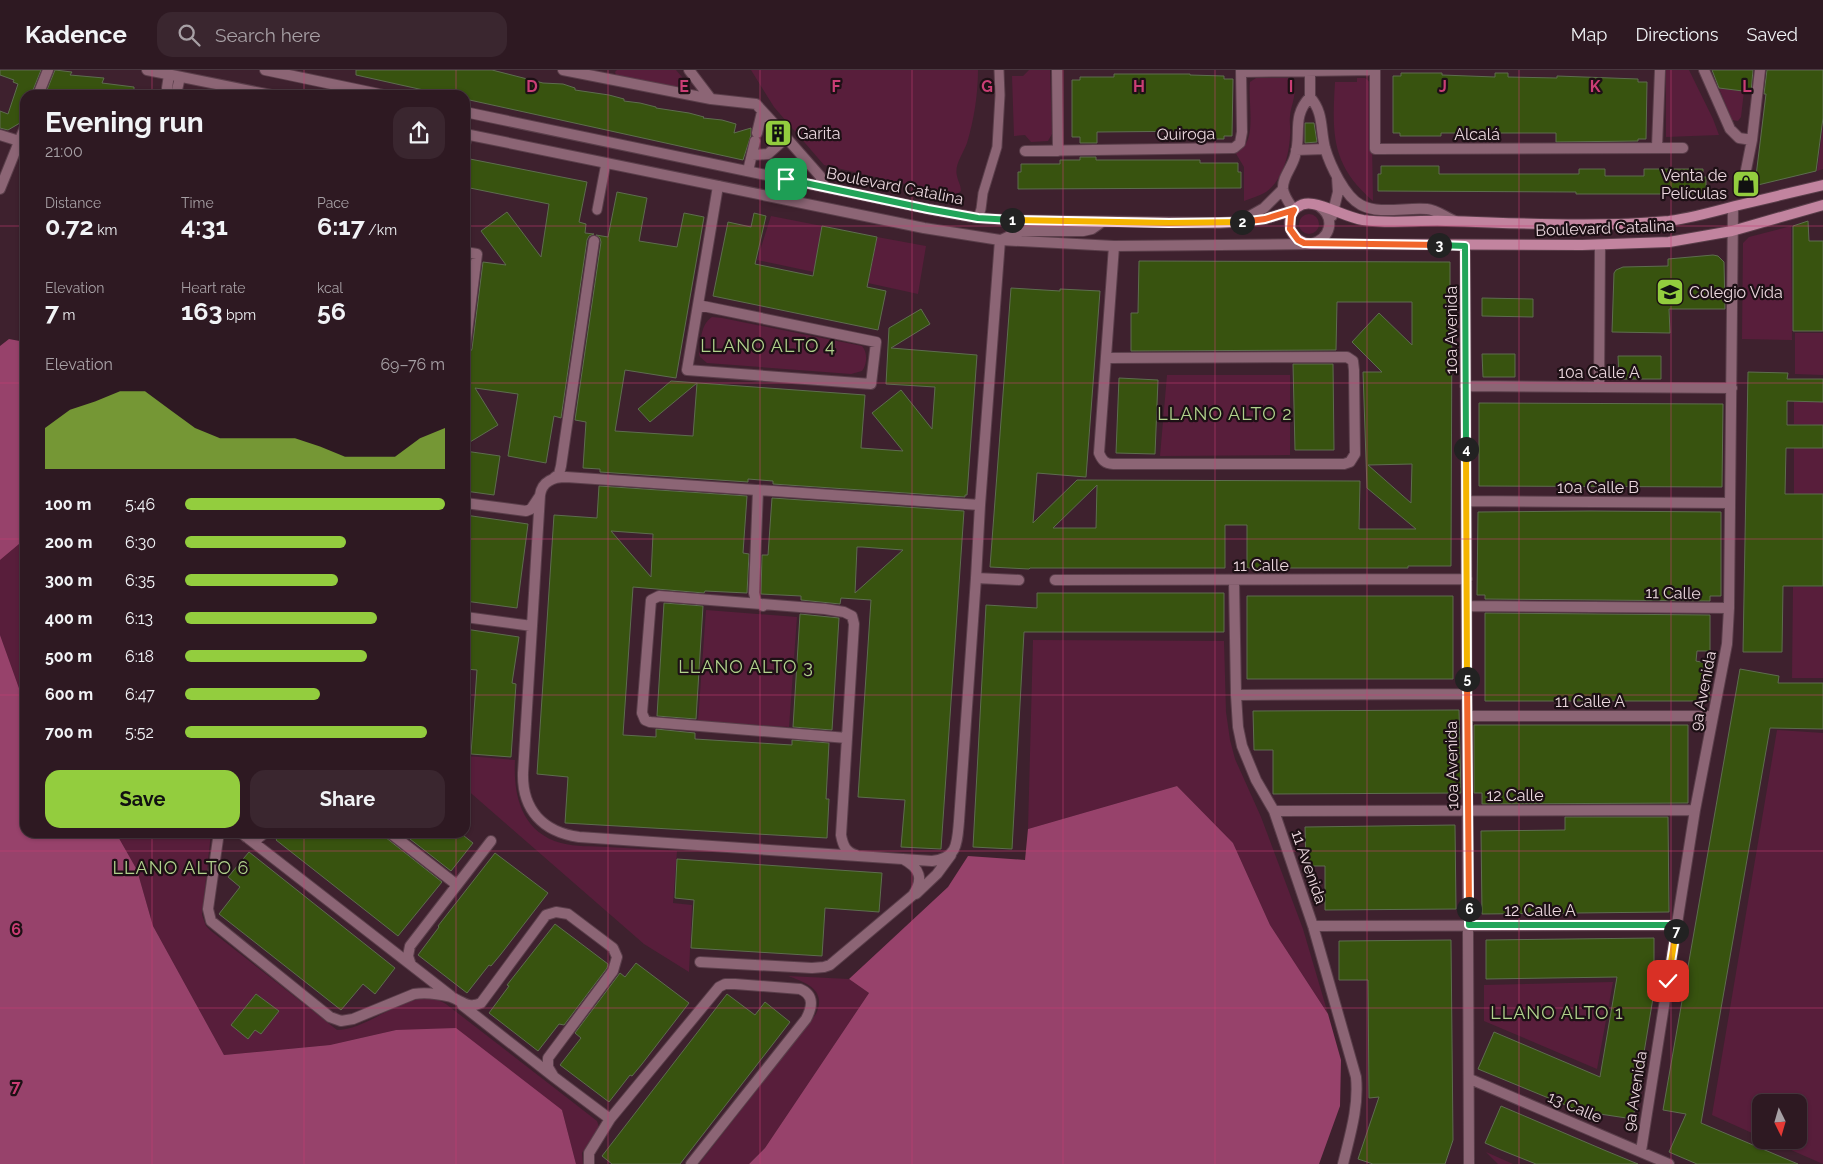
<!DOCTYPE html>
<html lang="en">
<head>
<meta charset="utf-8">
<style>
  body { margin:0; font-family:Raleway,sans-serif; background:#3a262f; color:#f1f3f6; height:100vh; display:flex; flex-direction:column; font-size:19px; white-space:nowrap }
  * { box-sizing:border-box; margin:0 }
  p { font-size:16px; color:#a7a0a5 }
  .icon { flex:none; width:28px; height:28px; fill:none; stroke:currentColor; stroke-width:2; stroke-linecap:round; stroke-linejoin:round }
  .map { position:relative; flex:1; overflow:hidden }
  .panel { position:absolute; left:20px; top:20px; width:450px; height:748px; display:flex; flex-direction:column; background:#2e1922; border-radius:15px; box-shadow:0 1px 4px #0004,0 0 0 1px #493840 }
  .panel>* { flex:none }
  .needle { width:32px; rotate:175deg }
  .controls { position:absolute; left:1752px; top:1024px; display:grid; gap:10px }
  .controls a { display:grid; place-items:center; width:55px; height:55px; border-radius:10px; background:#2e1922; box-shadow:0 1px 4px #0004,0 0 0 1px #493840; font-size:25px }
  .pin { position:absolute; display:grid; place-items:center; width:42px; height:42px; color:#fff; margin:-21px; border-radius:10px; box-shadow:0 2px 8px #0006 }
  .km { position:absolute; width:25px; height:25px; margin:-12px; border-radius:50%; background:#222; color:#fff; font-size:14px; line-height:25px; text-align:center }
  .round { display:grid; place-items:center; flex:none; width:52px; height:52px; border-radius:15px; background:#3a262f }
  .summary { display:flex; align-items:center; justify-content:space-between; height:85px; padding:0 25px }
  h1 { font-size:28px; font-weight:700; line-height:38px }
  .figures { display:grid; grid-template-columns:repeat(3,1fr); gap:8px; height:85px; padding:5px 25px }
  .figures div { display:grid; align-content:center }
  .figures b { font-size:25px; font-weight:700 }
  .figures small { font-size:14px; font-weight:400 }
  .figures p { font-size:14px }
  .chart { height:140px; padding:10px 25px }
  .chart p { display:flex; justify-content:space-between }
  .chart svg { width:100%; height:90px; margin-top:5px; fill:#93cd3e; opacity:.7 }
  .button { display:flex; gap:10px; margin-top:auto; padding:10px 25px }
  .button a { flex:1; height:58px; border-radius:15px; background:#93cd3e; color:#111; font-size:20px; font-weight:700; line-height:58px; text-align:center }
  .button a+a { background:#3a262f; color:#f1f3f6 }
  ul { padding:0 25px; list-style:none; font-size:16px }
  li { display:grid; grid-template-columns:80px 60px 1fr; align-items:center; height:38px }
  li i { height:12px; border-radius:6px; background:#93cd3e }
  header { display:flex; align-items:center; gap:30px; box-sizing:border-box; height:70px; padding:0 25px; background:#2e1922; border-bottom:1px solid #493840 }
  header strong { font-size:24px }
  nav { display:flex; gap:28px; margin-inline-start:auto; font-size:18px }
  .search { width:350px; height:45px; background:#3a262f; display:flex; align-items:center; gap:12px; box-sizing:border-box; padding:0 18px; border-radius:15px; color:#a7a0a5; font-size:19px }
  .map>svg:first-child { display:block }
</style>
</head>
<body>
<header>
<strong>Kadence</strong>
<div class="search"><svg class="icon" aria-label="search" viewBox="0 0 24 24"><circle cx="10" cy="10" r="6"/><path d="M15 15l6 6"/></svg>Search here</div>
<nav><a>Map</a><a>Directions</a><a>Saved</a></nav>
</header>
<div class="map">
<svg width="1823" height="1094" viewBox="0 0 1823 1094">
  <rect width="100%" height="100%" fill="#3e212e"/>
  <!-- green -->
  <path fill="#581e3b" d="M617,0H676L687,13L689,21L616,5L615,2Z
    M751,0H978C978,24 974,50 967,73C963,84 954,95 957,106C958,112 961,115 961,121L957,124L944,123L824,95L774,37Z
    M1029,0H1050L1052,64L1048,71L1031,72L1025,65L1014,66L1012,6H1023Z
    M1666,0H1689L1713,49L1719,65L1666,67Z
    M1256,8H1292C1299,20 1291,34 1290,46C1289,53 1291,59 1290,66C1289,85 1283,110 1266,122C1259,126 1251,128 1244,131V97L1235,82C1238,80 1243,78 1245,75C1255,62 1248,29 1250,12Z
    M1357,8H1365L1371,13L1373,131C1331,95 1332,64 1335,12H1357Z
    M1719,18L1744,21L1741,47L1738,51L1732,50Z
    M1823,56V99L1817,101Z
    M1299 154a10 10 0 1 1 20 0a10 10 0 1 1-20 0Z
    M771,146L822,156L814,202L757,190Z
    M1791,156L1792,270L1742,269L1743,173L1749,167Z
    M877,167L926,176L918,224L868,213Z
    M712,247L722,248L862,276C868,283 867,294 862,301L851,304L707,293L700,287L699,284C701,271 700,255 712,247Z
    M1795,263H1823V305L1795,304Z
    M1167,305H1290V385L1160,386Z
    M1794,332H1823V355L1794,354Z
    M1794,378H1823V424H1794Z
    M25,469V635L0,565V490Z
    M1793,517H1823V608H1792Z
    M706,540L797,547L789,657L698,651Z
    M1033,570L1224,571L1226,642L1230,670L1235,689L1261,747L1303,859L1328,944L1270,855L1233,773L1177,716L1028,759Z
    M465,604L471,605L467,686L515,690C513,726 522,762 561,773C576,777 592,776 607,777C630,778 654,780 677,781L673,833L692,835L689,902L644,874L465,718Z
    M1777,660L1823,663V1094L1768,1070H1799V1032H1761V1067L1712,1045Z
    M116,763H211L202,845L206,856L211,861L337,960C372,960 412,913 446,934L597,1051L599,1057L582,1083L583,1094H576L562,1040L396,960L330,975L224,985L153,856L137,800Z
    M788,906L849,909L869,923L765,1078L749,1094H699L816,944C827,920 807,913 788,906Z
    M1613,912L1597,999L1484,951V915Z
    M1486,1082L1513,1094H1498Z"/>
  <!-- forest -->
  <path fill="#97426b" d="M9,269L25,272V469L0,490V276Z
    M0,565L25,635V762L116,763L137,800L153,856L224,985L330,975L396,960L456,958L562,1040L576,1094H0Z
    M1177,716L1233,773L1270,855L1328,944L1341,990L1340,1036L1319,1094H749L765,1078L869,923L849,909L948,817L968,786L1025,790L1028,759Z"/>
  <!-- building -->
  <path fill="#38530f" stroke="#5e6d4f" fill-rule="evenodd" d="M0,0H41L31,25H25V50L8,60L0,58V41L8,44L18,14L13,12L14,10L0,5Z
    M55,0L72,2L70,5L104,8L102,13L134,17V25H45Z
    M356,0H492L543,13L563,14L575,18V20L609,25L624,29V31L640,33L656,37V38L689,43L704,47L703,48L722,50L736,54L734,63L751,58V65L743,90L465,29V25H446L356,5Z
    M1712,0H1753L1751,22L1719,18Z
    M1767,0H1823V48L1816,101L1737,120L1736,105L1756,106L1766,24H1764Z
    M1401,3H1442V5L1495,7V3H1508V7L1557,8V6L1638,9V12H1647L1646,69H1638V71L1556,72V63H1441V66H1400V63H1393V6H1401Z
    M1114,4H1190V5L1224,6V9H1233L1232,66H1224V69H1207V61L1097,62V73H1080V67H1072V10H1080V7H1114Z
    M1305,53H1314L1317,72L1305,73Z
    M1080,87H1096V90H1200V93H1238V102H1241V118L1018,119V102H1021V94H1060V90H1080Z
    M470,89L587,112L579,152L586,154L585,163L594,164L589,166L587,170L561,348L554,346L546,393L508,386L518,324L475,318L498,355L465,375V301L466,302L469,284L472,279L483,192L506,195L481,161L507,142L541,187L549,134L465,117Z
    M1381,96H1439V104H1579V99H1605V106H1644V99H1703V107H1706V124H1576V122L1378,121V104H1381Z
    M617,122L647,128L639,171L677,177L684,143L704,147L676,308L625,300L615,361L693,366L697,313L650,352L638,339L671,311L865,325L861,378L903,381L872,343L901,320L932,359L935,317L886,314L889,258L921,239L930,254L891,278L977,285L967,425H965V427L773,414V411L748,409V412L600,402V399L583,398L586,352L575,350L601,172L600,168L596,165L608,167Z
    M754,143L766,146L755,194L813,206L822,156L877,167L867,217L886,221L878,260L713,226L728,152L751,157Z
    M1808,151L1809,171H1823V261H1793V156Z
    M1713,185L1718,186L1724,192L1725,239H1669L1670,263L1612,262L1614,203L1616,200L1623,197L1668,196V189Z
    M1139,191L1450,192V235H1452L1451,496H1408V498H1247V455H1225V498H1030L1029,499L990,497L1011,218L1060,221V219L1100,221L1086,407L1037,403L1033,453L1077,410L1360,411L1359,459H1416L1367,418L1363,302H1382L1352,272L1379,243L1412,275V232H1337L1336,280L1131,281V243H1138ZM1412,394L1411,433L1368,395ZM1097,415L1096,458H1053Z
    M1482,228L1533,229V247L1482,246Z
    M1482,284H1515V307H1483Z
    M1618,286H1661V309H1619Z
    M1293,294H1333L1334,380H1295Z
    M1748,302L1788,303L1787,309H1823V332L1787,331V355H1823V378H1786L1785,424H1823V516H1783L1782,582H1743Z
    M1119,308L1158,310L1155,384L1116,383Z
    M1479,333L1723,334L1722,417L1479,416Z
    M465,381L500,386L494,425L465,421Z
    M599,416L747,426L743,483L749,484L747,523L705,521L704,523L633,517L623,665L656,667V659L695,663V669L792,675V670L829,673L826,729H829L827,768L565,753L568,707L537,704L554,445L597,448ZM611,461L653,464L651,507Z
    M772,428L964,441L941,779L901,777L905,730L858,727L871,530L841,528L840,534L801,530V526L761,524L762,485H768ZM857,477H862L903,480L855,523Z
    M1590,441L1721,442V526H1710V531L1485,529V525H1477L1478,442Z
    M465,445L528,454L517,538L465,531Z
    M1037,523H1224V562H1024L1012,779L973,777L986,535L1037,538Z
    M1247,526H1453V609H1247Z
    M664,533L703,536L696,649L657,646Z
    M1485,543L1710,545V581H1697L1696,591L1710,594L1709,631H1485Z
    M800,544L839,548L832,660L793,657Z
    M465,559L519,567L512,613L516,614L511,687L471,684L477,600L465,599Z
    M1740,599L1779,606L1778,613H1823V659L1770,658L1701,1053L1798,1094H1697L1669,1082L1686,1044L1663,1040Z
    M1459,640L1461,723L1273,724V680H1254L1253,641Z
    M1474,655H1688V733L1482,734V723H1474Z
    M1565,747H1668L1669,842L1482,844L1481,761L1565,760Z
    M1455,755L1456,839L1325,840V796H1306L1305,757Z
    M282,762H382L385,767L442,812L398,866L276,770Z
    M401,762H459L473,773L451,801Z
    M249,782L395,898L375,924L363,914L341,940L219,844L240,817L228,807Z
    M495,783L548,823L501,884L491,896L489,895L467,923L418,885L439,857L438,856Z
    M677,789L882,803L879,842L825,838L822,886L691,878L694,830L675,828Z
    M555,854L608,894L607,898L564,955L559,954L538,981L489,943L509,916L507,915Z
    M1654,868V922L1633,1049L1580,1041L1478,999L1494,962L1600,1007L1617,907L1486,909V870Z
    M1451,870L1453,1070L1445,1094H1373L1358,1089L1379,1027L1369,1028L1368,910H1339V871Z
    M636,893L689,933L642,994L632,1006L630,1005L609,1032L560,995L581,968L575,963L620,903L625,907Z
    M256,924L279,941L261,964L255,960L248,969L231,955Z
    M727,924L755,945L765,932L790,952L680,1094H612L602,1086Z
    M1501,1036L1604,1080L1638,1094H1536L1501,1080L1485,1073Z"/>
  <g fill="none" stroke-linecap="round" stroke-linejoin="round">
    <!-- service casing -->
    <g stroke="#5a3e4a" stroke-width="11">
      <path id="service" d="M465,76L468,65
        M597,140L606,93
        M978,148L981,139L983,123L997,77L1000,25L999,0"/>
    </g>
    <!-- minor casing -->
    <g stroke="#5a3e4a" stroke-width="12">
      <path id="minor" d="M563,0L711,29L756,34L778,58
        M689,0L711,29
        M1057,0L1058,81
        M1310,0V27C1324,43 1320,58 1325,78C1330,95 1345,127 1361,135C1380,145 1406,137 1427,139C1437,140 1445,147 1455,151
        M1375,0V79L1683,78
        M1704,0L1730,59L1739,68L1752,70
        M1242,2L1375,0
        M167,18L169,5
        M177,20L180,7
        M38,25L48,0
        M757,63L762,42
        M783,64L820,106L824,117
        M0,65L19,71
        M1657,77L1660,0
        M1296,80L1325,79
        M1025,81L1234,78L1240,73L1242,62L1241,0
        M752,85L768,84L786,68
        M1746,100L1752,70L1760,0
        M748,101L755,71
        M0,119L25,57
        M1294,140C1290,134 1284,127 1283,119C1282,107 1292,98 1295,86C1302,64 1291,47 1310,27
        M1332,146L1338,122L1337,107
        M1241,151L1264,138L1283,119
        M1465,175L1469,1094
        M465,182L477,184L465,278
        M698,235L876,272L871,314L687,300L718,116
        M1108,288L1347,287L1353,291L1354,300L1355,384L1350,392L1344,394H1113C1105,394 1102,390 1099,383L1114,176
        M1465,316L1732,318
        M1599,317L1600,175
        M554,408L559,404L561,396L594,171
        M758,420L754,523L756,531L763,536
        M1466,431L1730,433
        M465,433L526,441L531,439L539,427
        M980,435L566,407C554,407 542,411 540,425L523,703C522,740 543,762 579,767L932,791C958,788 957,773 959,751L976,508L980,435L1000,170
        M976,508L1019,510
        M1055,510L1467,509
        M1234,511L1236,625L1238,657L1242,676L1256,710L1274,741L1313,856L1356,1007C1359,1037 1350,1065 1343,1094
        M1467,536L1729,538
        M465,547L532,556
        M1236,625L1467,624
        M1467,646H1713
        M847,668L650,652L645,650L642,643L651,530L659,526L825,539L844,542L852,546L854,554L841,765C843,776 846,782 856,785
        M1274,741L1695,740
        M219,762L208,839L211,851L330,947L341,951L353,949L414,924C427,922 439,924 451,927C462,931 468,939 481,933L546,845L556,842L568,844L613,878L617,887L613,901L548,988V997L554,1007
        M240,762L451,926
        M389,762L457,815
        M246,767L257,769L266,762
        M916,824L937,804L951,785
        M1313,856L1677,855
        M700,892L812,898L824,897L830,895L913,825C924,809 920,798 903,789
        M411,895L408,886L410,876L491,771
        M462,935L554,1007L610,1049
        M1470,1009L1669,1094
        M1641,1081L1695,740L1727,574L1729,538L1733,137
        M589,1094V1083L610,1049L719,917L725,914H735L800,919C815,925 812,938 806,949L691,1094"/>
    </g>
    <!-- tertiary casing -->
    <g stroke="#5a3e4a" stroke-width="12">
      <path id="tertiary" d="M147,0L271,25
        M265,0L384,25
        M465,42L928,139L978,148L1005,150L1220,153L1265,149L1294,140
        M465,64L924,158L1000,170L1114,176L1311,174C1331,169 1336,148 1319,136
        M1001,170L1021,161H1083L1092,159L1102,152"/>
    </g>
    <!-- secondary casing -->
    <g stroke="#5a3e4a" stroke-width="12">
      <path id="secondary" d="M1823,115C1794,122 1764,129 1735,136C1713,142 1691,148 1669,151C1595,158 1520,153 1446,151C1419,150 1390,154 1363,150C1346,147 1330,137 1313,134C1286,129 1279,170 1311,174L1582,175L1669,172L1732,161L1823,135"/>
    </g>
    <!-- service -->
    <use href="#service" stroke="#8c6575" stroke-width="9"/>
    <!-- minor -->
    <use href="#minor" stroke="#8c6575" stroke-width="10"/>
    <!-- tertiary -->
    <use href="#tertiary" stroke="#8c6575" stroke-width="10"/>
    <!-- secondary -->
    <use href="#secondary" stroke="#c2849f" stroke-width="10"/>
  </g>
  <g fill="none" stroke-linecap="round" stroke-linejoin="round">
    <!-- split-1 casing -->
    <g stroke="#fff" stroke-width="10">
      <path id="split-1" d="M786,109L928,139L978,148L1012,150"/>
    </g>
    <!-- split-2 casing -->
    <g stroke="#fff" stroke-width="10">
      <path id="split-2" d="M1012,150L1169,153L1242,152"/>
    </g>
    <!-- split-3 casing -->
    <g stroke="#fff" stroke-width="10">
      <path id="split-3" d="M1242,152L1265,149L1294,140L1291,146L1290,159L1298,170L1304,173L1439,175"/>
    </g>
    <!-- split-4 casing -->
    <g stroke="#fff" stroke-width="10">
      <path id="split-4" d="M1439,175L1465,176L1466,379"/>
    </g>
    <!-- split-5 casing -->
    <g stroke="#fff" stroke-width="10">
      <path id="split-5" d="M1466,379L1467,609"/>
    </g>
    <!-- split-6 casing -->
    <g stroke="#fff" stroke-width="10">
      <path id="split-6" d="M1467,609L1469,839"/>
    </g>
    <!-- split-7 casing -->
    <g stroke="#fff" stroke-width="10">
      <path id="split-7" d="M1469,839V855H1677L1676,861"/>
    </g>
    <!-- split-8 casing -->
    <g stroke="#fff" stroke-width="10">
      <path id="split-8" d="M1668,911L1676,861"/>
    </g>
    <!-- split-1 -->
    <use href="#split-1" stroke="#22a559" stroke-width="6"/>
    <!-- split-2 -->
    <use href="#split-2" stroke="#f5b400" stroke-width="6"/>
    <!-- split-3 -->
    <use href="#split-3" stroke="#f0652b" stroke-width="6"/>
    <!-- split-4 -->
    <use href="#split-4" stroke="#22a559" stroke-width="6"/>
    <!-- split-5 -->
    <use href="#split-5" stroke="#f5b400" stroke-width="6"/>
    <!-- split-6 -->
    <use href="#split-6" stroke="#f0652b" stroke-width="6"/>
    <!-- split-7 -->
    <use href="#split-7" stroke="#22a559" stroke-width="6"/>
    <!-- split-8 -->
    <use href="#split-8" stroke="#f5b400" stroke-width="6"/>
  </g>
  <!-- grid -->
  <path fill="none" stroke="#ca3e75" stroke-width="1" stroke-opacity="0.55" d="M152,0V25M304,0V25M456,0V25M608,0V1094M760,0V1094M912,0V1094M1063,0V1094M1215,0V1094M1367,0V1094M1519,0V1094M1671,0V1094M0,156H25M465,156H1823M0,313H25M465,313H1823M0,469H25M465,469H1823M0,625H25M465,625H1823M152,762V1094M304,762V1094M456,762V1094M0,781H1823M0,938H1823"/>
  <!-- icons -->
  <defs>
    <g id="building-square" transform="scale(1.4375)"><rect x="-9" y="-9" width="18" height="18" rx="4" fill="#93cd3e" stroke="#1d1015"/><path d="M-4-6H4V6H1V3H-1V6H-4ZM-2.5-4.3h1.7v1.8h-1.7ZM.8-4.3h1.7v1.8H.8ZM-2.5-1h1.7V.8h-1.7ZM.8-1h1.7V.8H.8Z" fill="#111"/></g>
    <g id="shop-square" transform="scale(1.4375)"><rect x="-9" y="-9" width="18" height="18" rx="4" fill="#93cd3e" stroke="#1d1015"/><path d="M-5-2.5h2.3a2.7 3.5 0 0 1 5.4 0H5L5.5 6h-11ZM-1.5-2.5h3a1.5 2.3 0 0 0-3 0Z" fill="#111"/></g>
    <g id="school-square" transform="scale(1.4375)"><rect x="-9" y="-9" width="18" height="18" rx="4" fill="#93cd3e" stroke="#1d1015"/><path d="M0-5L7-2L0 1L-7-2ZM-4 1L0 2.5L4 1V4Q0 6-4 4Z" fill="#111"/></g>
  </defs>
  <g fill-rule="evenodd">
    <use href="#building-square" x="778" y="63"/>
    <use href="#shop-square" x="1746" y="114"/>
    <use href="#school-square" x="1670" y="222"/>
  </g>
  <g text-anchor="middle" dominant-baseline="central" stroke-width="4.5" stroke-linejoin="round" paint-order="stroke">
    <!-- poi labels -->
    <g font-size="16" fill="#ebd7de" stroke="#1d1015" text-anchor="start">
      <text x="797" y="63">Garita</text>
      <text x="1727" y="105" text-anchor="end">Venta de<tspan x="1727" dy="18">Películas</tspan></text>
      <text x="1689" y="222">Colegio Vida</text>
    </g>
    <!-- street labels -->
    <g font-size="16" fill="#ebd7de" stroke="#1d1015">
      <text transform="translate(1186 64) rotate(-1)">Quiroga</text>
      <text x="1477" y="64">Alcalá</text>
      <text transform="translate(895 116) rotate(11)">Boulevard Catalina</text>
      <text transform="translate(1605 158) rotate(-2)">Boulevard Catalina</text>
      <text transform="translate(1451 260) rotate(-90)">10a Avenida</text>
      <text x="1599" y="302">10a Calle A</text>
      <text x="1598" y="417">10a Calle B</text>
      <text x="1261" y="495">11 Calle</text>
      <text transform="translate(1673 523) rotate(1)">11 Calle</text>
      <text transform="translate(1703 621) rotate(-79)">9a Avenida</text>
      <text x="1590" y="631">11 Calle A</text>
      <text transform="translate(1452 695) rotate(-91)">10a Avenida</text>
      <text x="1515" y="725">12 Calle</text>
      <text transform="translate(1309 797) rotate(71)">11 Avenida</text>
      <text x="1540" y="840">12 Calle A</text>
      <text transform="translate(1635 1021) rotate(-81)">9a Avenida</text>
      <text transform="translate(1575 1037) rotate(23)">13 Calle</text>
    </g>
    <!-- neighbourhood labels -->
    <g font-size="18" letter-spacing="1" fill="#b1d28c" stroke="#1d1015">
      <text x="768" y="275">LLANO ALTO 4</text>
      <text x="1225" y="343">LLANO ALTO 2</text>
      <text x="746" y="596">LLANO ALTO 3</text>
      <text x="181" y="797">LLANO ALTO 6</text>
      <text x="1557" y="942">LLANO ALTO 1</text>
    </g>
  </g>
  <g font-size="16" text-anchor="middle" font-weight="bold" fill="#ca3e75" stroke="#1d1015" stroke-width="4.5" stroke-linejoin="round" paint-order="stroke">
    <text x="532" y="22">D</text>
    <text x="684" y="22">E</text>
    <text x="836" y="22">F</text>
    <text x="987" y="22">G</text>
    <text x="1139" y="22">H</text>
    <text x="1291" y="22">I</text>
    <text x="1443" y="22">J</text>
    <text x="1595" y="22">K</text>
    <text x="1747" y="22">L</text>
    <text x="16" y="865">6</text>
    <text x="16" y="1022">7</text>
  </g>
</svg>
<div class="controls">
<a><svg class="needle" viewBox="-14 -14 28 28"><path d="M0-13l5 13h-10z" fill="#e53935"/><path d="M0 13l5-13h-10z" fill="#a7a0a5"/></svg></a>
</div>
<div class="pin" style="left:786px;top:109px;background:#1e9e55"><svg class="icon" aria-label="arrive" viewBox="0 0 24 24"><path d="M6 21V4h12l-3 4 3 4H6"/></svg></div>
<div class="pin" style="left:1668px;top:911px;background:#d93025"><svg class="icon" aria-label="check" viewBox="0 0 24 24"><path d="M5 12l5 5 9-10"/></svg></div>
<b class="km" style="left:1012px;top:150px">1</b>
<b class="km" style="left:1242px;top:152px">2</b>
<b class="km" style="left:1439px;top:175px">3</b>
<b class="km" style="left:1466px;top:379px">4</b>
<b class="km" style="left:1467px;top:609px">5</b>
<b class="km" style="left:1469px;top:839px">6</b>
<b class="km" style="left:1676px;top:861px">7</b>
<section class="panel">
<div class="summary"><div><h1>Evening run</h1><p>21:00</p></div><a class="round"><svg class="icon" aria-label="share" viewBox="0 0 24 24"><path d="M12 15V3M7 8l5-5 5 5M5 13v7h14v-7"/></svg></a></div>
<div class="figures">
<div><p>Distance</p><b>0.72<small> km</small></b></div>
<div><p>Time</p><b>4:31</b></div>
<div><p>Pace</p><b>6:17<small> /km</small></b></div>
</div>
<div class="figures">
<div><p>Elevation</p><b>7<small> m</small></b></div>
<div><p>Heart rate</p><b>163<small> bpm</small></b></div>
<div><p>kcal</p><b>56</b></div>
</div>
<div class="chart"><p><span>Elevation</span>69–76 m</p>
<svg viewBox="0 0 160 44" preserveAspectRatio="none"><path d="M0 44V24L10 15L20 11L30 6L40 6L50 15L60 24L70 29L80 29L90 29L100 29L110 33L120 38L130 38L140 38L150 29L160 24V44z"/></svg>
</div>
<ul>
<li><b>100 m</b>5:46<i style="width:100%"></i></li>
<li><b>200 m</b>6:30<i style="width:62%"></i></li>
<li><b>300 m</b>6:35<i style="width:59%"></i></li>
<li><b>400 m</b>6:13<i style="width:74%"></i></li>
<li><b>500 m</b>6:18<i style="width:70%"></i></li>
<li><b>600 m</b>6:47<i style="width:52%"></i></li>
<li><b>700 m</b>5:52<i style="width:93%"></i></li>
</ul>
<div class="button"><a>Save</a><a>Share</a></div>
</section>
</div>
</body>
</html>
